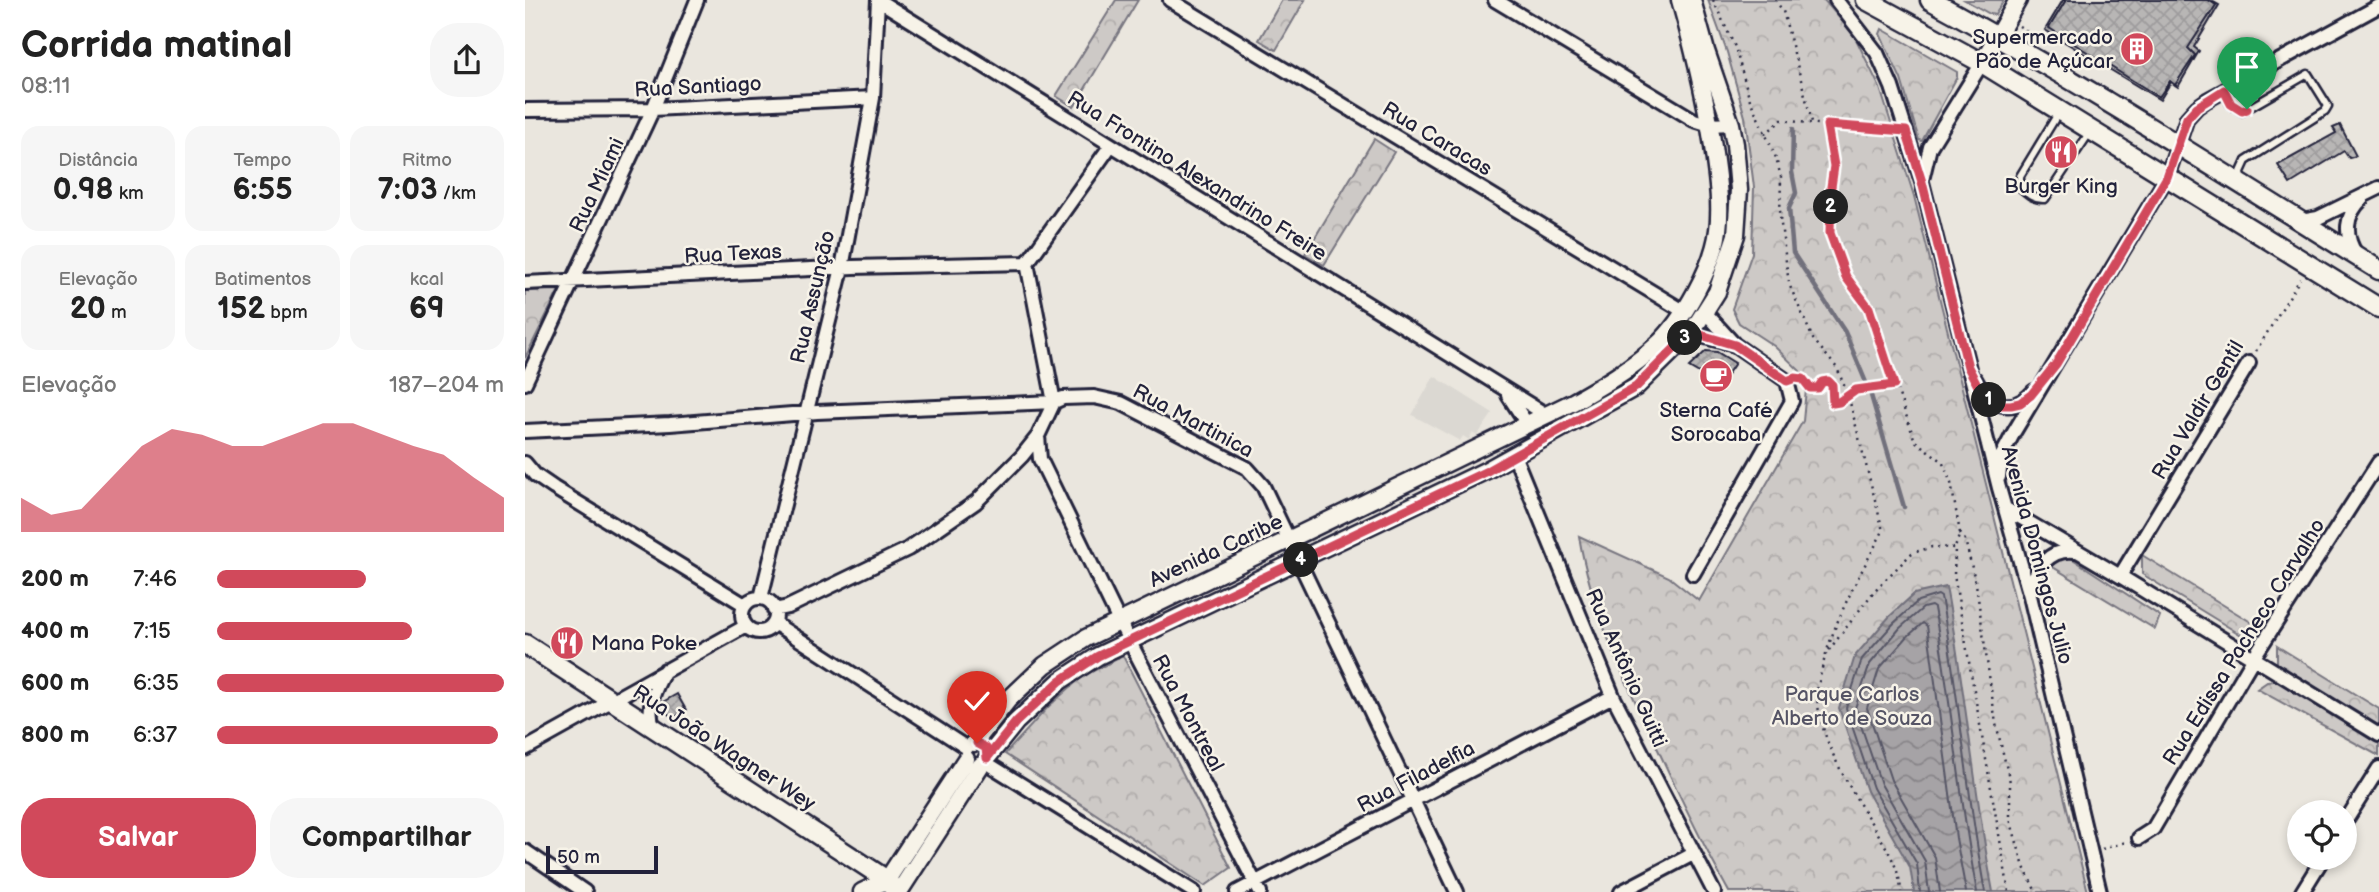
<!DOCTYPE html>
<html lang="pt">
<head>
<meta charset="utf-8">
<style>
  body { margin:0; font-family:"Balsamiq Sans",sans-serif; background:#f6f6f6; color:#222; height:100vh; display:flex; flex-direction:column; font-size:26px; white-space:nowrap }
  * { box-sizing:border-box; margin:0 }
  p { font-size:23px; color:#767676 }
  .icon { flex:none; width:38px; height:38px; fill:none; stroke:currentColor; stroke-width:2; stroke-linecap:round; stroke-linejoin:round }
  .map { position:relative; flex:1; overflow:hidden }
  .drawer { display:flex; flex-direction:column; background:#fff; width:525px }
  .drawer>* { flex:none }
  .tools { position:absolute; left:1762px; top:800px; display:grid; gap:14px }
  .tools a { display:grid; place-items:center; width:70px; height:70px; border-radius:50%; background:#fff; box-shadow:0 4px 10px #0003; font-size:35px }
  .scale { position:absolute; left:21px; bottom:18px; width:112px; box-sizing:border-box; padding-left:7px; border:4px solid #22223b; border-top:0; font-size:19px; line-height:24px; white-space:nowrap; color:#22223b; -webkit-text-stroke:5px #f7f3e8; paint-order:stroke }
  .pin { position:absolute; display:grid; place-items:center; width:60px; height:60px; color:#fff; margin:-72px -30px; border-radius:50% 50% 50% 0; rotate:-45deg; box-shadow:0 0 7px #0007 }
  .pin .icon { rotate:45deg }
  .km { position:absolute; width:35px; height:35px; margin:-18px; border-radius:50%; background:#222; color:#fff; font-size:19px; line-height:35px; text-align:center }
  .round { display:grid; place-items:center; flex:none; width:74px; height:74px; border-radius:28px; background:#f6f6f6 }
  .summary { display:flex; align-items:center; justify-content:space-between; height:119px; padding:0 21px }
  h1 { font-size:38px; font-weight:800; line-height:52px }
  .metrics { display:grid; grid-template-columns:repeat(3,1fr); gap:10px; height:119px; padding:7px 21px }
  .metrics div { display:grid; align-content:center; border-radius:18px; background:#f6f6f6; text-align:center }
  .metrics b { font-size:30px; font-weight:800 }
  .metrics small { font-size:19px; font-weight:400 }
  .metrics p { font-size:19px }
  .chart { height:196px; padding:14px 21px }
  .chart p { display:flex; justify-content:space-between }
  .chart svg { width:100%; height:126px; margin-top:7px; fill:#d1495b; opacity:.7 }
  .action { display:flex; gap:14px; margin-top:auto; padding:14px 21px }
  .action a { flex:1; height:80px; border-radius:28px; background:#d1495b; color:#fff; font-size:28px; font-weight:800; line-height:80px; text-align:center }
  .action a+a { background:#f6f6f6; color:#222 }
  ul { padding:0 21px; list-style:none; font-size:23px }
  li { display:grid; grid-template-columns:112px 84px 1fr; align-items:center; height:52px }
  li i { height:18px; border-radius:9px; background:#d1495b }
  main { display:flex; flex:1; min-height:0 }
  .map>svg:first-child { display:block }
</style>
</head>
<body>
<main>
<section class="drawer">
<div class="summary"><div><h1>Corrida matinal</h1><p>08:11</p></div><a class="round"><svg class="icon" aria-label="share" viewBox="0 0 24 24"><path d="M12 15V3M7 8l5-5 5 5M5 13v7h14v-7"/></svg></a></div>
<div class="metrics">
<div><p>Distância</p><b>0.98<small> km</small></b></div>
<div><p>Tempo</p><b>6:55</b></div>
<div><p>Ritmo</p><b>7:03<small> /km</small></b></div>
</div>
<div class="metrics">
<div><p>Elevação</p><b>20<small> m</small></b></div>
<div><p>Batimentos</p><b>152<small> bpm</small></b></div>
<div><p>kcal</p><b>69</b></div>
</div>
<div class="chart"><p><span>Elevação</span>187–204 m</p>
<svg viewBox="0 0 160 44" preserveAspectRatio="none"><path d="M0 44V32L10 38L20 36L30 25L40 14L50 8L60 10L70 14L80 14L90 10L100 6L110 6L120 10L130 14L140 17L150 25L160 32V44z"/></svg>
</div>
<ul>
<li><b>200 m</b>7:46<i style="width:52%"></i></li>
<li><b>400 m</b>7:15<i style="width:68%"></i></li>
<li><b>600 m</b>6:35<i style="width:100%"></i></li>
<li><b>800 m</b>6:37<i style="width:98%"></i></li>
</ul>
<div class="action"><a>Salvar</a><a>Compartilhar</a></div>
</section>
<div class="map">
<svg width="1854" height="892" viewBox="0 0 1854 892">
  <defs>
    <pattern id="park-crowns" width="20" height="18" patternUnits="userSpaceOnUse" patternTransform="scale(1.75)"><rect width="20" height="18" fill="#cdc9c6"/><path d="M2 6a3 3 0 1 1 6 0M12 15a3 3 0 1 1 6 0" fill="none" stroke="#b0acab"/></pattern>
    <pattern id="water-waves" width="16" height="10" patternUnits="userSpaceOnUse" patternTransform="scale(1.75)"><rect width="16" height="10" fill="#a6a3a6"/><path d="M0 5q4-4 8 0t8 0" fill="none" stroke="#878488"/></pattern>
    <pattern id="building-cross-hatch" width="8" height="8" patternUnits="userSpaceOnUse" patternTransform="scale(1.75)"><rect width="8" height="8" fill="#b8b6b5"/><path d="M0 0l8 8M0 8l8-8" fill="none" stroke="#9e9c9d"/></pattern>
  </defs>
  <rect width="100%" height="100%" fill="#eae6de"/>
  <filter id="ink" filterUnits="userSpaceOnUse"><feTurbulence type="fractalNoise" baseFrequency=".0143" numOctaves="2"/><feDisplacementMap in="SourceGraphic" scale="14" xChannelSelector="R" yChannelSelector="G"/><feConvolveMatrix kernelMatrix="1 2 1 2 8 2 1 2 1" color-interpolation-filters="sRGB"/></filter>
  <g filter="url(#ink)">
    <!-- built -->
    <path fill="#dbd8d2" d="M909,376L968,413L952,436L947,433L944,440L938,436L935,441L887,415Z"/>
    <!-- park -->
    <path fill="url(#park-crowns)" stroke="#787680" stroke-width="2" d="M591,0H613L549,107L531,96Z
      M757,0H780L751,50L734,40Z
      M1183,0H1299L1329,35L1355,88L1389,196L1563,892H1204C1177,843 1153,793 1130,743C1098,677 1066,609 1054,536L1144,577L1174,601L1278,421L1281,389L1275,371L1249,346L1214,323L1207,309L1227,253L1229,187L1220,117L1202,52Z
      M1440,0H1479L1470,15L1465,14Z
      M1357,29L1432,72V77L1397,141L1394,140L1376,79L1355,34Z
      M849,139L869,152L799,265L780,254Z
      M34,290L0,358V291Z
      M1617,555L1734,627L1729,634L1718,636L1617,574Z
      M1543,556L1635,616L1630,629L1523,564L1530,558Z
      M1752,646L1854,709V727L1752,665Z
      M598,656L706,868L680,886L480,754L524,706L558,676Z
      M1755,680L1854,740V756L1732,689L1742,682Z"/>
    <!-- water -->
    <path fill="url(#water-waves)" stroke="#716f7b" stroke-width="2" d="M1421,587C1440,688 1449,791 1468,892H1389L1385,867L1342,791L1314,708L1330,656L1364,617L1389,594Z"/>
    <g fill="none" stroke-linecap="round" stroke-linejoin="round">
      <!-- shore -->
      <path stroke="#575666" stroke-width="2" d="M1395,892L1392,864L1348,788L1321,708L1337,659L1369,623L1393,601L1413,595L1416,597C1434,695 1442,794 1460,892
        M1404,892L1400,861L1356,784L1330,708L1345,664L1375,628L1398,608L1406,606L1409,608C1427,702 1434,798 1452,892
        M1415,892L1410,857L1366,780L1342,708L1354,669L1383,636L1398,623L1402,626L1405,645L1431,838L1441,892"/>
      <!-- stream -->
      <path stroke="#716f7b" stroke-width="4.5" d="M1268,129L1267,172L1271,193L1264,208L1268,253L1320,332L1345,392L1379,507"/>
    </g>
    <!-- building -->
    <path fill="url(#building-cross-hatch)" stroke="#22223b" stroke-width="2" d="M1538,0H1685L1694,5L1669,47L1674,51L1653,87L1646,82L1635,100L1520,30Z
      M1541,0H1683L1691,5L1663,48L1670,55L1650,85L1645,81L1634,97L1524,28Z
      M1815,125L1831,156L1824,158L1819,151L1765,184L1753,165L1811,133L1808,128Z
      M1181,351L1192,352L1210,363L1195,385L1164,367Z
      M152,694L161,710L149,718L136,709V703Z"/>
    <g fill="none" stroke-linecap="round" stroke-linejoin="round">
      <!-- service casing -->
      <g stroke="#22223b" stroke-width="11">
        <path id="service" d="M1699,90L1705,104L1717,112L1783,74L1803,106L1800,111L1721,161L1716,172L1717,181
          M1534,112L1495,176V187C1503,194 1509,200 1520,199L1565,132"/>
      </g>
      <!-- minor casing -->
      <g stroke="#22223b" stroke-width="18">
        <path id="minor" d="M353,0L1020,414
          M645,0L1160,312
          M970,0L1169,120L1185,125L1206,124
          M1311,0L1352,53L1367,87L1397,182L1474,488L1505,596L1575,892
          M0,110L128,109L348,98
          M1398,176L1405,147L1457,63
          M1776,221L1793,218L1854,188
          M1831,254C1819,235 1820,215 1837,199
          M502,263L586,145
          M0,283L328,267L502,263
          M1166,333L1210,345
          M1450,379C1464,406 1487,416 1509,391
          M0,383L128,109L172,0
          M983,395L1002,424
          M0,431L145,424L292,412L529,402L538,398L569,397L596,403L722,468L738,486L932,892
          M513,436L515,459L594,621L735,892
          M989,455L1088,696L1189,892
          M0,463L10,475L29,488L220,605
          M1474,477L1477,455L1489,432L1642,177L1662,118L1672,107L1682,100L1854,6
          M1481,509L1595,576L1854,735
          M1168,574L1267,401L1262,381L1210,345L1179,311
          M1595,576L1724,363
          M1505,593C1509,569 1524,548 1550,551
          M236,598L317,268L348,98L353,0
          M217 615a17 17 0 1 1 34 0a17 17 0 1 1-34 0Z
          M249,610L263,607L383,549L451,502L497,456L513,436L529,402L502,263
          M249,623L442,748
          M129,728C120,708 130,688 140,670
          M0,749L221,626
          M460,762L669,892
          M1820,822L1854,768
          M1614,838L1628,829L1729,657L1854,462
          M0,851L60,892
          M712,892L1088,696
          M1096,892L1168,854
          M1777,892L1798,858"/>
      </g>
      <!-- tertiary casing -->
      <g stroke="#22223b" stroke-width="21">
        <path id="tertiary" d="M1457,63L1493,0
          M449,743L483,700L520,665L561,638L1048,402C1078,385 1106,369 1132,345C1158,321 1189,266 1193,230C1196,207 1193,183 1190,161C1183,106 1170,53 1155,0
          M462,758L491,722L535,681L573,656L962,470L1111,387L1166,333L1192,292L1211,235L1214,190L1210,144L1206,124L1181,51L1167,0
          M337,892L362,880L441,759
          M374,892L456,765"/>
      </g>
      <!-- secondary casing -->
      <g stroke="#22223b" stroke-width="23">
        <path id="secondary" d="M1341,0L1457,63L1854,308
          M1405,0C1559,83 1705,178 1854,270
          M0,644L362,880L371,892"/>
      </g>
      <!-- path -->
      <path stroke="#22223b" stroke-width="2.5" stroke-dasharray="2 5" stroke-linecap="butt" d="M1188,0L1210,47L1225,100L1250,155L1256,177L1255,217L1264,284L1288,339L1312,368L1323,395L1358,531C1333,578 1306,625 1295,677C1294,684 1291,691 1292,698C1296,739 1318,776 1339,811C1353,835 1375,863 1376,892
        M1250,0L1258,11L1287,122
        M1494,26L1510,36L1507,41
        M1302,125L1309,166L1306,187L1305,233L1321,277L1344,308L1390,441L1417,461L1426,483L1435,533L1430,548L1429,575L1484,892
        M1240,134L1257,120L1318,127L1367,129
        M1731,351L1775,279
        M1275,379L1285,388H1293L1297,382L1303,381L1307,385L1308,403L1314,402L1331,390L1368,385
        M1435,533L1440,540L1451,584L1471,724L1485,782V819L1499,867L1511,892
        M1304,650L1350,590L1387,553L1407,547L1430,548
        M1577,849L1601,842"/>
      <!-- service -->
      <use href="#service" stroke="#f7f3e8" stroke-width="6"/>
      <!-- minor -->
      <use href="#minor" stroke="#f7f3e8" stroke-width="12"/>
      <!-- tertiary -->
      <use href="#tertiary" stroke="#f7f3e8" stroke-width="16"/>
      <!-- secondary -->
      <use href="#secondary" stroke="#f7f3e8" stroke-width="18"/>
    </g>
  </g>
  <g fill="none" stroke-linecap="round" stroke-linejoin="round" filter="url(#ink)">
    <!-- route casing -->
    <g stroke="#fff" stroke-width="14">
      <path id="route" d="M452,743L461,748L462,758L491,722L535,681L573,656L962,471L1111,387L1166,332L1210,345L1262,381L1270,378L1278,379L1285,388H1293L1297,382L1303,381L1307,385L1308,403L1314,402L1331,390L1369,385L1344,308L1321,277L1305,233L1306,187L1309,166L1302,125L1381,131L1397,182L1443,367L1454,388L1464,400L1477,405H1486L1495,403L1506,395L1531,364L1642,177L1662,118L1672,107L1699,90L1706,104L1717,111L1722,109"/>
    </g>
    <!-- route -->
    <use href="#route" stroke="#d1495b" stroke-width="9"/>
  </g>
  <!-- icons -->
  <defs>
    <g id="building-disc" transform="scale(1.75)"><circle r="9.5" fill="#d1495b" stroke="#f7f3e8"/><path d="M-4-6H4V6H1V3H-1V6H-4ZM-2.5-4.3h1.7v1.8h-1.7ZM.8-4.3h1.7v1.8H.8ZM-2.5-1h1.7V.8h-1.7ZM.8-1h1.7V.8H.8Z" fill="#fff"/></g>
    <g id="restaurant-disc" transform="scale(1.75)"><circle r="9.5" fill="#d1495b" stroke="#f7f3e8"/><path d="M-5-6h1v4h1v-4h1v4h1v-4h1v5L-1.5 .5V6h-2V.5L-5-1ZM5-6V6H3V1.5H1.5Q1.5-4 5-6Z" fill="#fff"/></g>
    <g id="cafe-disc" transform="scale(1.75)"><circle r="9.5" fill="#d1495b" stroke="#f7f3e8"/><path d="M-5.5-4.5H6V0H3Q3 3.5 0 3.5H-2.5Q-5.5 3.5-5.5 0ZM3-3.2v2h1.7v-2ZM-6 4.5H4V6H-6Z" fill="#fff"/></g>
  </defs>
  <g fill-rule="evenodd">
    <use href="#building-disc" x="1612" y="49"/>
    <use href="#restaurant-disc" x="1536" y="152"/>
    <use href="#cafe-disc" x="1191" y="376"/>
    <use href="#restaurant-disc" x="42" y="643"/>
  </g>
  <g text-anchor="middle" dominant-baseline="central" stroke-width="5" stroke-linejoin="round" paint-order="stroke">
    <!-- poi labels -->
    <g font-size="21" fill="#22223b" stroke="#f7f3e8">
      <text x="1588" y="37" text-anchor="end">Supermercado<tspan x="1588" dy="24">Pão de Açúcar</tspan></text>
      <text x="1536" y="186">Burger King</text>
      <text x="1191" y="410">Sterna Café<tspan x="1191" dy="24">Sorocaba</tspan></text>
      <text x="66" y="643" text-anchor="start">Mana Poke</text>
    </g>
    <!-- street labels -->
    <g font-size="21" fill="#22223b" stroke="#f7f3e8">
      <text transform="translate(173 87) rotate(-3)">Rua Santiago</text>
      <text transform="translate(912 139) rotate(31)">Rua Caracas</text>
      <text transform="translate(672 176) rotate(32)">Rua Frontino Alexandrino Freire</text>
      <text transform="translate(72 185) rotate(-65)">Rua Miami</text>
      <text transform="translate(208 254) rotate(-3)">Rua Texas</text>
      <text transform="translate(288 297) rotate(-77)">Rua Assunção</text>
      <text transform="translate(1673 410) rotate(-59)">Rua Valdir Gentil</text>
      <text transform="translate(668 421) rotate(28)">Rua Martinica</text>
      <text transform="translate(691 551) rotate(-25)">Avenida Caribe</text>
      <text transform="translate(1512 555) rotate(75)">Avenida Domingos Julio</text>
      <text transform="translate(1719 642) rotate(-58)">Rua Edissa Pacheco Carvalho</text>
      <text transform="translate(1101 668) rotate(66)">Rua Antônio Guitti</text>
      <text transform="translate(663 713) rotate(62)">Rua Montreal</text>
      <text transform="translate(199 748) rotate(33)">Rua João Wagner Wey</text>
      <text transform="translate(891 777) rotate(-28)">Rua Filadelfia</text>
    </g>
    <!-- park labels -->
    <g font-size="21" fill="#555465" stroke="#f7f3e8">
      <text x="1327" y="694">Parque Carlos<tspan x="1327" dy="24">Alberto de Souza</tspan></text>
    </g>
  </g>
</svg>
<div class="tools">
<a><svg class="icon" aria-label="locate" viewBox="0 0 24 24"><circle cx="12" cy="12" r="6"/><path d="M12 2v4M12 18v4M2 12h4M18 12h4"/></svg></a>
</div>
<div class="scale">50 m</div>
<div class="pin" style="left:1722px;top:109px;background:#1e9e55"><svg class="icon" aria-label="arrive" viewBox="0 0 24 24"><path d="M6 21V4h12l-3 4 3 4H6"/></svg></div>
<div class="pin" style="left:452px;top:743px;background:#d93025"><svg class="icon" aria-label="check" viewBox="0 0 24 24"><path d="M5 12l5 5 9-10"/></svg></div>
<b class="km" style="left:1464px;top:400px">1</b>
<b class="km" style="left:1306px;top:207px">2</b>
<b class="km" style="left:1160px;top:338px">3</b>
<b class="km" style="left:776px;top:560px">4</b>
</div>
</main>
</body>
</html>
